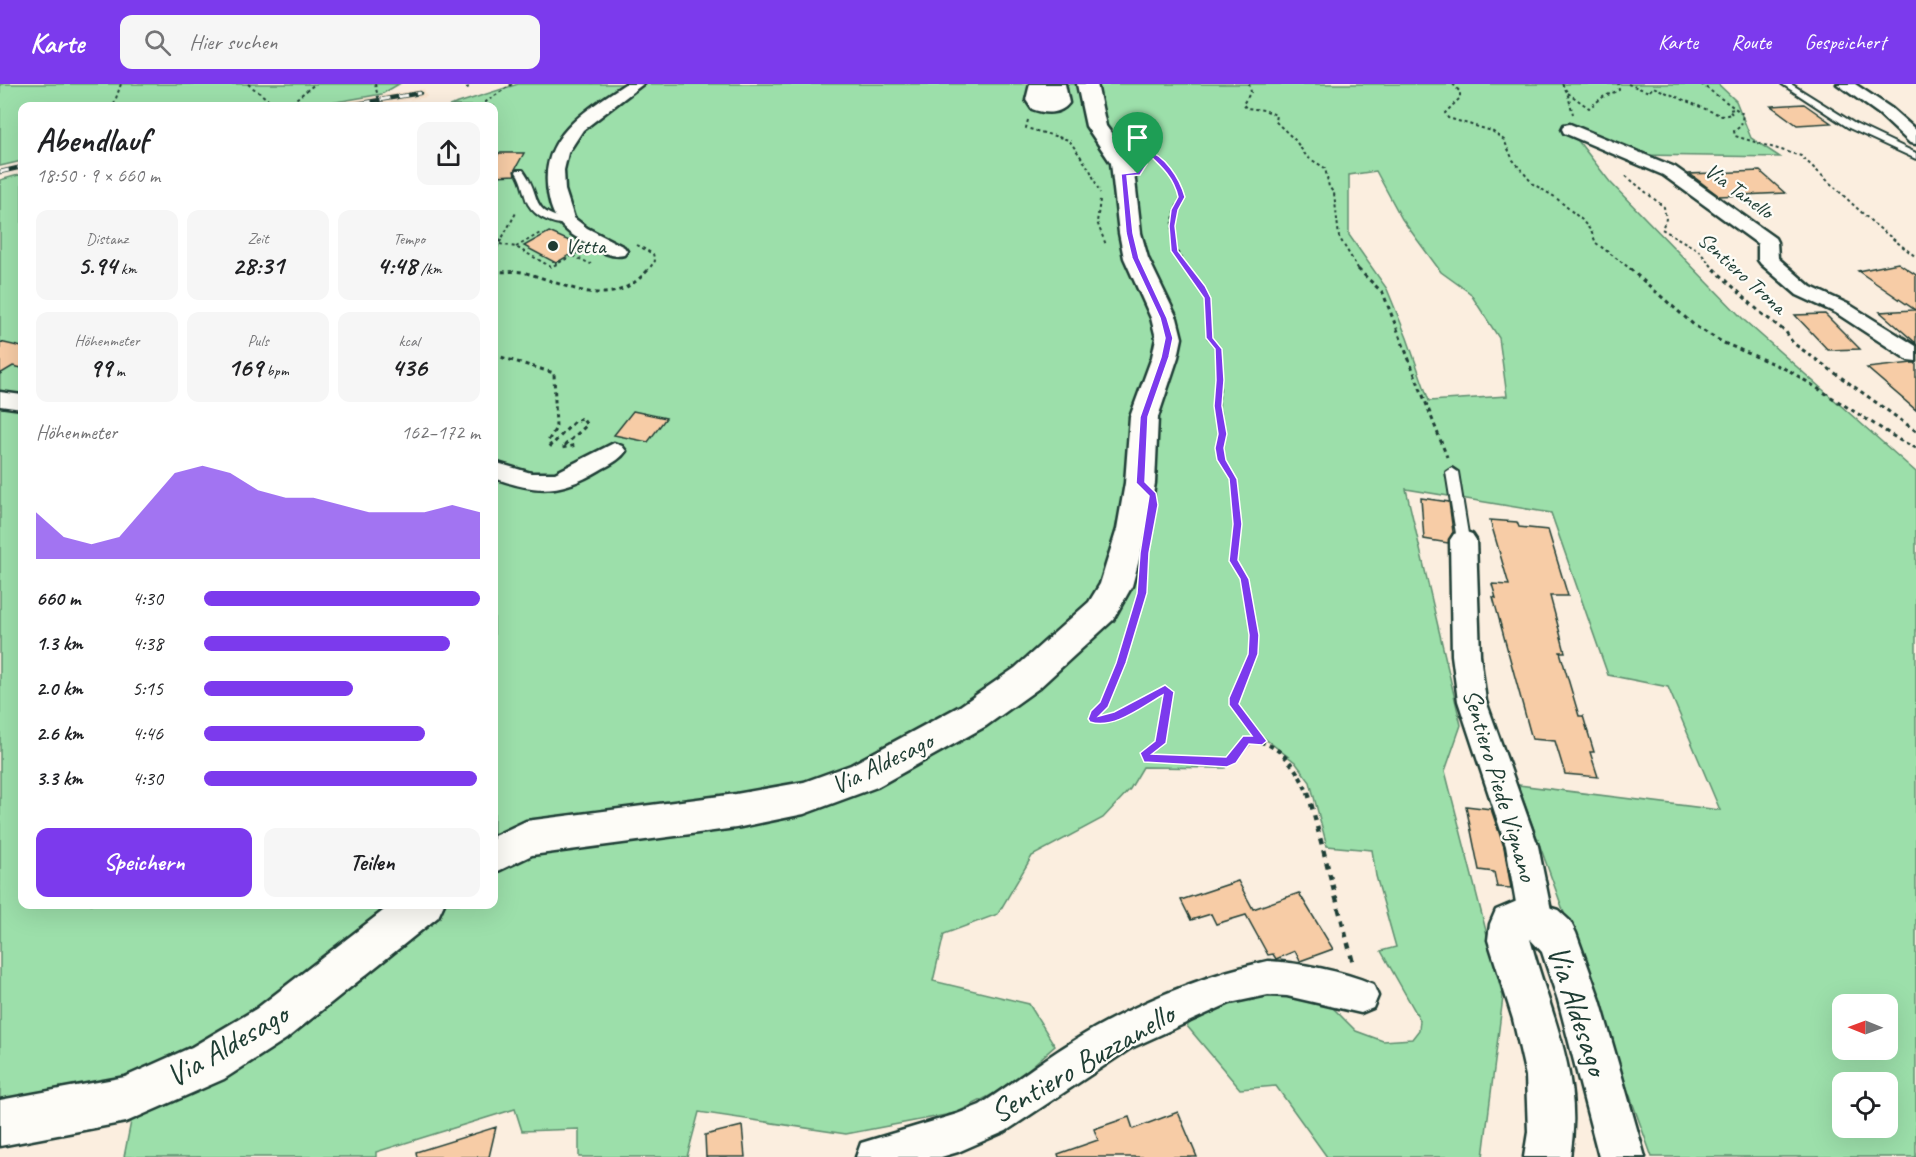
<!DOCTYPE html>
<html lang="de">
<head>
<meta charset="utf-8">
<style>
  body { margin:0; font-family:Caveat,sans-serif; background:#f6f6f6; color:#202124; height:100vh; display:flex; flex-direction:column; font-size:22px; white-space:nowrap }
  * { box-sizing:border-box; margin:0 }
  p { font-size:20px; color:#757577 }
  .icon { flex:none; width:33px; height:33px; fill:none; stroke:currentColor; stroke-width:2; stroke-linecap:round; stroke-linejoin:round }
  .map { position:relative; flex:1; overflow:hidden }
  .sheet { position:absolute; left:18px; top:18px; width:480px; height:807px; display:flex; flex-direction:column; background:#fff; border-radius:12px; box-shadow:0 6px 24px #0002 }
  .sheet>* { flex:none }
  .needle { width:39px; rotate:271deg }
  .fabs { position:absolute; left:1832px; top:910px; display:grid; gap:12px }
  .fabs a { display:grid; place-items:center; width:66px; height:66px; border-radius:12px; background:#fff; box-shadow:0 6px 24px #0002; font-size:30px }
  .pin { position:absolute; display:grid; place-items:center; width:51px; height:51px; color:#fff; margin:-62px -26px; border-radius:50% 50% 50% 0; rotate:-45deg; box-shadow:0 0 6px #0007 }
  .pin .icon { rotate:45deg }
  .round { display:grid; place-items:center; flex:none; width:63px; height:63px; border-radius:12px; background:#f6f6f6 }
  .headline { display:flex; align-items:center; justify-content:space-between; height:102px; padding:0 18px }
  h1 { font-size:33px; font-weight:600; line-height:45px }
  .metrics { display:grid; grid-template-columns:repeat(3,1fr); gap:9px; height:102px; padding:6px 18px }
  .metrics div { display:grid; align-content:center; border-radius:12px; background:#f6f6f6; text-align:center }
  .metrics b { font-size:26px; font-weight:600 }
  .metrics small { font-size:16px; font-weight:400 }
  .metrics p { font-size:16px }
  .chart { height:168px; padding:12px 18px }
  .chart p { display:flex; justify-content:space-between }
  .chart svg { width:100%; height:108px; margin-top:6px; fill:#7c3aed; opacity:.7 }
  .cta { display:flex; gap:12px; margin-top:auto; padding:12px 18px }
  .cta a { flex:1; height:69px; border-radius:12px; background:#7c3aed; color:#fff; font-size:24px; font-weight:600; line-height:69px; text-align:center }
  .cta a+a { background:#f6f6f6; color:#202124 }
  ul { padding:0 18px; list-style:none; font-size:20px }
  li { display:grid; grid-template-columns:96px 72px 1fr; align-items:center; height:45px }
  li i { height:15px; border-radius:8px; background:#7c3aed }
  header { display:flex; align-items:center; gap:36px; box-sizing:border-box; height:84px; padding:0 30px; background:#7c3aed; color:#fff }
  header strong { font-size:28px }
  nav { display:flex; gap:33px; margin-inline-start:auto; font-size:21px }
  .search { width:420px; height:54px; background:#f6f6f6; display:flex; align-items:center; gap:15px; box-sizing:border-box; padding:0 21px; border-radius:12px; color:#757577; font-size:22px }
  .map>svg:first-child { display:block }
</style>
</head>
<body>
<header>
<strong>Karte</strong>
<div class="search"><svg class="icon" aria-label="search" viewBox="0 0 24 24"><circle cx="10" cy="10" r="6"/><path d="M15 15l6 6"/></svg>Hier suchen</div>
<nav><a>Karte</a><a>Route</a><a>Gespeichert</a></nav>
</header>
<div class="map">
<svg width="1916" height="1073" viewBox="0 0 1916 1073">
  <rect width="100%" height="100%" fill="#fbeedf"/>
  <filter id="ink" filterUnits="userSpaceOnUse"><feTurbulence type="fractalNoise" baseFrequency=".0167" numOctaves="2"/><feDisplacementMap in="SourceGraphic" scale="12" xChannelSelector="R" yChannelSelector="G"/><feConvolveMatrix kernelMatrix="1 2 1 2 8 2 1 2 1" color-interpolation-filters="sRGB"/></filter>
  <g filter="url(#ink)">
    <!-- built -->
    <path fill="#fae4ce" d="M424,5L427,13L373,22H313Z"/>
    <!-- green -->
    <path fill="#9cdfaa" stroke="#5e8e6f" stroke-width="1.5" fill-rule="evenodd" d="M0,0H399L382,10L313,22H22V77L0,82Z
      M518,0H1718L1736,17L1751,54L1780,73L1637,71L1565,40L1610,98L1745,237L1916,388V1073H1652L1518,701L1720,726L1668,603L1608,591L1551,429L1406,405L1461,641L1445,687L1503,913L1483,1073H1327L1276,1002L1240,1005L1187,942L1204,926L1254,907L1322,913L1356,947L1383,957L1412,955L1419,946L1420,936L1381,867L1396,863L1376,792L1372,766L1327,762L1310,698L1295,678L1260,651L1225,684L1143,683L1130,705L1103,734L1032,772L998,830L944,850L933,897L1029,920L1055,962L1009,1002L956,1029L846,1050L699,1028L687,1073H579V1045L522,1047L515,1025L376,1068V1073H124L139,997L0,1018V96L22,90V820H494V22H449ZM1376,87L1402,135L1441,188L1470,209L1499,254L1507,312L1429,317L1407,254L1387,205L1349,151V91ZM1842,921H1887V966H1842ZM1842,999H1887V1044H1842Z"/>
    <!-- building -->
    <path fill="#f7cca6" stroke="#1f3d34" stroke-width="1.5" d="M1804,20L1831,39L1797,41L1771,22Z
      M499,69H524L514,87L515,91L494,92V77Z
      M1760,87L1785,109L1719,112L1690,90Z
      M549,148L583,163L556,179L524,162Z
      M1898,179L1916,191V259L1880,228L1915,226L1858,187Z
      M1825,230L1860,265L1828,266L1795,231Z
      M0,258L22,263V284L13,282L0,290Z
      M1916,279V326L1867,284L1912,279Z
      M633,327L666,334L648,358L614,351Z
      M1421,414L1449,418L1453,448L1448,459L1424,455Z
      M1490,436L1517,438L1519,443L1548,446L1568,512H1550L1565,568H1560L1579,632H1583L1594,668H1590L1598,693L1565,690L1555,657L1532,655L1493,513L1496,514L1492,500L1509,501Z
      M1466,722L1491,725L1504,763L1511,804L1497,803L1494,788L1479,786Z
      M1238,797L1253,825L1299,809L1333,865L1300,877L1295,867L1276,875L1273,870L1268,871L1246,831L1216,840L1211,830L1191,836L1181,816Z
      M1178,1028L1197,1073H1059L1058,1070L1098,1056L1094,1045L1129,1033L1133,1045Z
      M742,1042L745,1073H706L705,1051Z
      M496,1043L489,1073H417L416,1068Z"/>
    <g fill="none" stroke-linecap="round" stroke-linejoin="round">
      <!-- service casing -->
      <g stroke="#1f3d34" stroke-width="4">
        <path id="service" d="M1782,0H1791L1855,40L1916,69V75L1849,44Z
          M517,86H523C543,113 527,128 570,136V140C555,142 536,134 528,120C523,109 523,98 516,88Z
          M1452,384L1458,388L1469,456L1463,461L1457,456L1446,388Z"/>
      </g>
      <!-- minor casing -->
      <g stroke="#1f3d34" stroke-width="5">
        <path id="minor" d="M625,0H643L583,46L568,69L564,86L565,106L574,134L587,144L624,163L627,167L624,171C609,175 594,163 581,156C563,146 553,135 549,114C536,55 582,29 625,0Z
          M1837,0H1855L1891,24L1916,46V60L1910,59L1879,30Z
          M1570,40L1675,83L1775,154L1777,158L1778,174L1811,203L1850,221L1916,262V277L1908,276L1836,229L1797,211L1761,180L1758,176V160L1663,91L1564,49L1562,45L1564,41Z
          M0,308L22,311V325L0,322Z
          M614,359L622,362L626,367C620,376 609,381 600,386C560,410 536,409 494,394V378L531,389H555Z
          M1463,447L1472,450L1476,456L1480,571L1486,617L1538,762L1553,836L1548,847L1536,852L1524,847L1519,836L1506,762L1458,617L1452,571L1450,456L1454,450Z
          M1268,877C1302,879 1342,887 1373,900L1378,912L1373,924L1361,929L1287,912L1268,911L1230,919L1131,964L1006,1047L958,1068L941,1073H856L861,1059L957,1030L980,1021C1020,994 1064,960 1106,938C1157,911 1212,889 1268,877Z"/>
      </g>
      <!-- tertiary casing -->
      <g stroke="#1f3d34" stroke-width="5">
        <path id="tertiary" d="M1030,0H1065L1069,19C1060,31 1045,30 1032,25L1026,16Z
          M1077,0H1097L1106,42L1133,79L1141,149L1148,174L1177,234L1182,254L1178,273L1158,333L1155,399L1147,445L1132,502L1113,536L1039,604L986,642L877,703L804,730L736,744L532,771L494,789V752L526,737L736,710L804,698L851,681L960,622L1015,584L1089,518L1100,500L1117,445L1125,399L1130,333L1152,273L1156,254L1151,234L1124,174L1119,149L1111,79L1086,42Z
          M1522,815L1558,826L1570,837L1576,849L1600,916L1645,1073H1599L1558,916L1542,868L1530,855C1550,930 1584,993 1570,1073H1524L1528,1048L1526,992L1513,935L1488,856L1490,840L1496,826Z
          M392,820H444L438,833L286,955L224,995L126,1038L0,1062V1016L125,993L192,963L256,925Z"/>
      </g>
      <!-- path-far3 -->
      <path stroke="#1f3d34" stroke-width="2" stroke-dasharray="3 3" stroke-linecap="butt" d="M248,0L270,17L285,22
        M375,0L380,22
        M1249,0L1251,8L1243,20L1246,24L1264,26L1276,31L1275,37L1295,56L1307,73L1325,84L1329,103L1334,109L1339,153L1359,186
        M1453,0L1460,8V14L1445,29L1448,34L1492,47L1504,56L1513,76L1533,100L1555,113L1582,136L1591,147L1596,159L1632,186
        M1562,0L1567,8L1573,30
        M1628,0L1649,8L1653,3L1722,32L1732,30L1729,26L1735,25
        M1701,0L1743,30L1741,42L1734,47L1735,52L1801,72L1874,140L1916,173
        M466,4L470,3L469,0
        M1568,9L1589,24L1603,13L1619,6L1618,0
        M114,20L121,0
        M287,22L315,0
        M480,22L512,0
        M1028,36L1026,44L1069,56L1090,86L1100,109
        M1145,71V68C1165,75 1176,94 1182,113C1166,139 1172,162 1188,186
        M1626,92L1664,123L1666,135L1662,145L1698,166L1715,186
        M1100,116L1097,138L1106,161
        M494,159L516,163L551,183L579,168
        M637,161L653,170L655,177L648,186
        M516,163L542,148
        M494,169L517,127
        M573,172L591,180"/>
      <!-- path-far2 -->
      <path stroke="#1f3d34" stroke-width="3" stroke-dasharray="4 4" stroke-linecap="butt" d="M1187,185L1203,204L1207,214L1209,254L1218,265L1220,296L1218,322L1222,350L1219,364L1222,376L1233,395L1236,419
        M1358,185L1383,209L1447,373
        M1630,185L1695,242L1724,259L1790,287L1901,357L1916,364
        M1714,185L1761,229L1786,248L1793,259L1916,347
        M494,186C503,190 512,186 522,188C568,199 608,231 649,185
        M494,271L554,289L556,344L548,357L551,362L573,339L582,334L587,341L562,364L577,361"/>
      <!-- path-far1 -->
      <path stroke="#1f3d34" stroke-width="4" stroke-dasharray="4.5 4.5" stroke-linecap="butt" d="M1235,417L1238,440L1234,477L1245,495L1254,551L1253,570L1234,614V621L1261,656
        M1138,522L1111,604L1105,618L1093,635C1120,638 1142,615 1165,605L1169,608L1160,659L1146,669L1148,675L1227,678L1232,676L1247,656C1278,656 1297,683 1308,710"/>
      <!-- path -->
      <path stroke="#1f3d34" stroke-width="4.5" stroke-dasharray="6 6" stroke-linecap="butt" d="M1308,708L1353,879"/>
      <!-- service -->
      <use href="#service" fill="#fdfcf7" fill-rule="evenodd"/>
      <!-- minor -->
      <use href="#minor" fill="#fdfcf7" fill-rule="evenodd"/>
      <!-- tertiary -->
      <use href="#tertiary" fill="#fdfcf7" fill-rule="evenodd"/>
      <!-- rail casing -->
      <g stroke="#1f3d34" stroke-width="4.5">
        <path id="rail" d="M345,22L420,9
          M0,88L22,83"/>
      </g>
      <!-- rail -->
      <use href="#rail" stroke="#fdfcf7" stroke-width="3" stroke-dasharray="9" stroke-linecap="butt"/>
    </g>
  </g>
  <!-- route -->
  <path fill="#7c3aed" stroke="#fff" stroke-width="1.5" fill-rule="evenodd" d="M1145,66C1165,70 1180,95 1185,113L1178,126L1175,142L1178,167L1205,202L1211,214L1213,254L1222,265L1224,296L1222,322L1227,350L1224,364L1226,376L1237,395L1242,440L1238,476L1249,495L1259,551L1258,570L1239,620L1267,657L1262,661L1249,660L1236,679L1227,683L1144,678L1140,669L1155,657L1163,611C1143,622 1114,646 1090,638L1088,635L1091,627L1100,618L1116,579L1137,509L1140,469L1149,412L1136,399L1140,333L1161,273L1165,254L1160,234L1132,174L1126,149L1121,90L1136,88L1141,80L1142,68ZM1148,70C1162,83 1174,94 1178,113L1171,126L1169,142L1171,167L1204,214L1206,254L1215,265L1216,296L1214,322L1218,350L1215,364L1217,376L1229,395L1233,440L1229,477L1240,495L1249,551L1248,570L1229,614V621L1252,652H1243L1226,673L1152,670L1166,659L1174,608L1165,601L1114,628L1099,632L1108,623L1126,579L1147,509L1149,469L1158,421L1156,409L1145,398L1148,333L1169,273L1173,254L1167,234L1139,174L1133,149L1127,92L1140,91L1147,80Z"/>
  <!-- markers -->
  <circle fill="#1f3d34" stroke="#fdfcf7" stroke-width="2" cx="553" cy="162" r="6"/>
  <g text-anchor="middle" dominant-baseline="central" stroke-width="4.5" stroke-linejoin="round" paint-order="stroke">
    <!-- far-street labels -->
    <g font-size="22" fill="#1f3d34" stroke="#fdfcf7">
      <text transform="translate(1739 107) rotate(36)">Via Tanello</text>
      <text transform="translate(1742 189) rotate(42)">Sentiero Trona</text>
    </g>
    <!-- far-poi labels -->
    <g font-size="22" fill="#1f3d34" stroke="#fdfcf7" text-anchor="start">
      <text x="565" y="162">Vetta</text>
    </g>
    <!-- street labels -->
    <g font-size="26" fill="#1f3d34" stroke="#fdfcf7">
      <text transform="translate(882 679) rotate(-26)">Via Aldesago</text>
      <text transform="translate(1500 701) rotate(73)">Sentiero Piede Vignano</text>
    </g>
    <!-- near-street labels -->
    <g font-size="32" fill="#1f3d34" stroke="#fdfcf7">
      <text transform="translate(1578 926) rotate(72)">Via Aldesago</text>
      <text transform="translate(227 961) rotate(-30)">Via Aldesago</text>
      <text transform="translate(1082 979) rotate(-30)">Sentiero Buzzanello</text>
    </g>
  </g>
</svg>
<div class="fabs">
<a><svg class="needle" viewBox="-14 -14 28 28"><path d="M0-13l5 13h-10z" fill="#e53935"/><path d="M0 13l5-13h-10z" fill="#757577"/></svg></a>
<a><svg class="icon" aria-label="locate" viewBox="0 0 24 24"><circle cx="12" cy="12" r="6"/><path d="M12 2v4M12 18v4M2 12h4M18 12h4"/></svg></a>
</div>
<div class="pin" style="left:1138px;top:90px;background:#1e9e55"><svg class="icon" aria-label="arrive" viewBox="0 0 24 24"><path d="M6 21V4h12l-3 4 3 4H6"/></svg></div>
<section class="sheet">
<div class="headline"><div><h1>Abendlauf</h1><p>18:50 · 9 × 660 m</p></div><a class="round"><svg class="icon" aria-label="share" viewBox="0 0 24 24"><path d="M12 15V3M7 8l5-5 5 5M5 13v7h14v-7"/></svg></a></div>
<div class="metrics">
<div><p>Distanz</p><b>5.94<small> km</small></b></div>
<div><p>Zeit</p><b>28:31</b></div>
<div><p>Tempo</p><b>4:48<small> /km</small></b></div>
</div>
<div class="metrics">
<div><p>Höhenmeter</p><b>99<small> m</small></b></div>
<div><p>Puls</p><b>169<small> bpm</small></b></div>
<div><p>kcal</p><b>436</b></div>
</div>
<div class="chart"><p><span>Höhenmeter</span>162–172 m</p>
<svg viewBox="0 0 160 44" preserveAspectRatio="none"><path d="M0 44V25L10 35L20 38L30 35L40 22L50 9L60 6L70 9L80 16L90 19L100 19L110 22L120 25L130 25L140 25L150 22L160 25V44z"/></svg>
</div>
<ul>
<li><b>660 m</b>4:30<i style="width:100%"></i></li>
<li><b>1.3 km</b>4:38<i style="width:89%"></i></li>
<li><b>2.0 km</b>5:15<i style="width:54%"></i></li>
<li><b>2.6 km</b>4:46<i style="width:80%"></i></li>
<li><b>3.3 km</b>4:30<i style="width:99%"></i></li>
</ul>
<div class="cta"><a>Speichern</a><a>Teilen</a></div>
</section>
</div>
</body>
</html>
